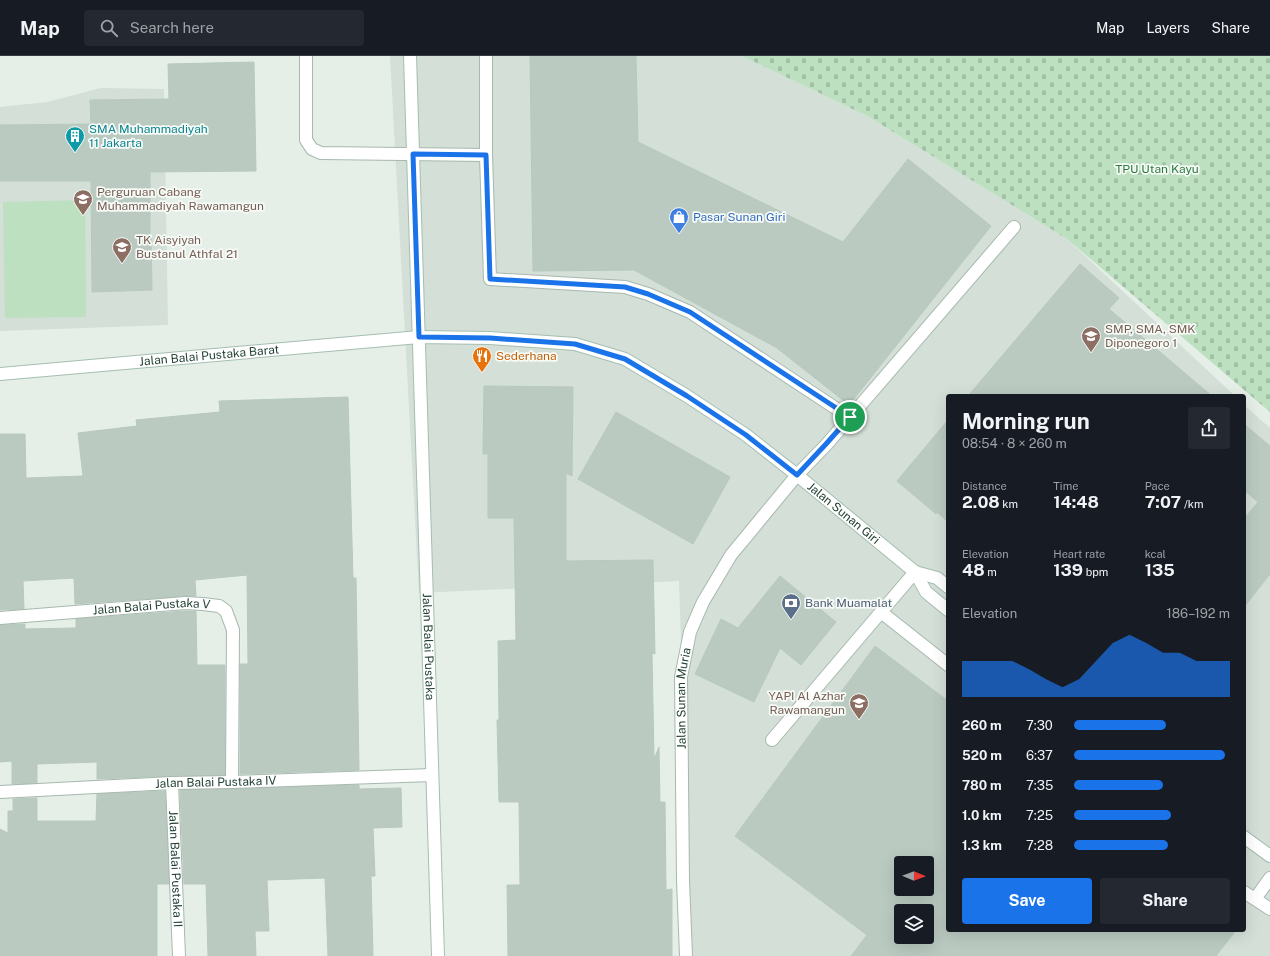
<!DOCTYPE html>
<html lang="en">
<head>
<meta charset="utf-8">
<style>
  body { margin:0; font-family:"Public Sans",sans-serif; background:#242831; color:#f1f3f6; height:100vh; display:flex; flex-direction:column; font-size:15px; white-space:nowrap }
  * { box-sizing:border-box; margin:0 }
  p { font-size:13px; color:#9ea1a6 }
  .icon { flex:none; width:22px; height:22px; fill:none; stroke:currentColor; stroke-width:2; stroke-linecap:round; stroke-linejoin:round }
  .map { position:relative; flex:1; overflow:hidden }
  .drawer { position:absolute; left:946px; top:338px; width:300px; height:538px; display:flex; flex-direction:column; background:#171b24; border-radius:4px; box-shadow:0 4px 16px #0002 }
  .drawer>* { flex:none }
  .needle { width:26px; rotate:91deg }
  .fabs { position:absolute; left:894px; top:800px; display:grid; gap:8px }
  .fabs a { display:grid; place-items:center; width:40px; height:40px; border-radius:4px; background:#171b24; box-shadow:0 4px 16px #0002; font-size:20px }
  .pin { position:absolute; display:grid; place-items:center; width:34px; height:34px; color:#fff; margin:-17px; border:2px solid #fff; border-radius:50%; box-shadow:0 1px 4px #0007 }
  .round { display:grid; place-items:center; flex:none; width:42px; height:42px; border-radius:4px; background:#242831 }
  .head { display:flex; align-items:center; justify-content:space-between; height:68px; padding:0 16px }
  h1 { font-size:22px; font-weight:700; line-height:30px }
  .stats { display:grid; grid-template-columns:repeat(3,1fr); gap:6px; height:68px; padding:4px 16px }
  .stats div { display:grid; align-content:center }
  .stats b { font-size:17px; font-weight:700 }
  .stats small { font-size:11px; font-weight:400 }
  .stats p { font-size:11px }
  .chart { height:112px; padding:8px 16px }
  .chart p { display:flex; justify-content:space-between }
  .chart svg { width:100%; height:72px; margin-top:4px; fill:#1a73e8; opacity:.7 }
  .button { display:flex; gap:8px; margin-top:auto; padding:8px 16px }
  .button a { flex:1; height:46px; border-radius:4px; background:#1a73e8; color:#fff; font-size:16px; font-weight:700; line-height:46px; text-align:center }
  .button a+a { background:#242831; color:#f1f3f6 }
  ul { padding:0 16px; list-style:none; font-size:13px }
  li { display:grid; grid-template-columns:64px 48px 1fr; align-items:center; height:30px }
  li i { height:10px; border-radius:5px; background:#1a73e8 }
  header { display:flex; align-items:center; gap:24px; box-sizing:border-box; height:56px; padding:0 20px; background:#171b24; border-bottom:1px solid #363941 }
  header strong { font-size:19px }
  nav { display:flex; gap:22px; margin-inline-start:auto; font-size:14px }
  .search { width:280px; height:36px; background:#242831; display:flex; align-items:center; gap:10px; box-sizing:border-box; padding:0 14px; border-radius:4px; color:#9ea1a6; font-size:15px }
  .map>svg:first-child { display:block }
</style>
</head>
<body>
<header>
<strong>Map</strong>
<div class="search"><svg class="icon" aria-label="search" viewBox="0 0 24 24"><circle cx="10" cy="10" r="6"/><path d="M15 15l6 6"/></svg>Search here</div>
<nav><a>Map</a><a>Layers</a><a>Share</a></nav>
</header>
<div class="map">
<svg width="1270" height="900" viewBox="0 0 1270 900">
  <defs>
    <pattern id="cemetery-stones" width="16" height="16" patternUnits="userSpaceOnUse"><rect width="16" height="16" fill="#bde0c1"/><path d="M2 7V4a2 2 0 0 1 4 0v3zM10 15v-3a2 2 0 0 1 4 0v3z" fill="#a2c1a6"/></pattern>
  </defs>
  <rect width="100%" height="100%" fill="#e5efe8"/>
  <!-- built -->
  <path fill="#d3dfd7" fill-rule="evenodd" d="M390,0H742L869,61L1067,183L1235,340H948V874H1244V349L1270,372V900H691L679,525L419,537ZM901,807H927V833H901ZM901,855H927V881H901Z
    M101,32L164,33L168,269L0,275V51L47,46Z"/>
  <!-- cemetery -->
  <path fill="url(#cemetery-stones)" d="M742,0H1270V356L1067,183L869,61Z"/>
  <!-- park -->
  <path fill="#bde0c1" d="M85,144L86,261L5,262L3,146Z"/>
  <!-- building -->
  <path fill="#bacac1" stroke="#b7c9be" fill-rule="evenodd" d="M530,0H636L638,86L843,186L908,103L991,170L849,349L777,292L634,214L533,215Z
    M254,6L256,115L150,116V181H151L152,234L92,236L91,125H0V69L91,68L90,44L169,43L168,8Z
    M1080,208L1119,242L1109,253L1212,340H968Z
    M484,330L573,331L572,420L566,417V505L653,504L655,598L652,597L654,703L659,691L660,746H665L666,834L672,833V900H508L507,829H520L519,746H499L497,664H499L498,585L516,584L514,462H488V398H483Z
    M348,341L353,522H356L359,714L240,718V608H248L247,519L195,524L196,540H184L75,548L74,522L23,525L24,553L0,554V378H25L26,422L83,420L78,377L137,370L136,364L220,356L219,345Z
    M616,356L730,421L693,488L578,423Z
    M948,364V466L937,456L936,458L897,425Z
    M1244,368L1270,390V518L1244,551V463L1258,446L1244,434Z
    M780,520L836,566L801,609L780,592L754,646L695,618L721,563L738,572Z
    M185,555H196L197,609H225V719L172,720L97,723V706L37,708V727L12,728V705L0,706V569L25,568V573L76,572V563Z
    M875,590L948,645V874H1236L1216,900H851L867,879L735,780ZM901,807H927V833H901ZM901,855H927V881H901Z
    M359,729V733L401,732L402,771L373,772L375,820H371L373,900H328L325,822L267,824L269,875H255L256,900H208L206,828H184L180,734Z
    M165,735L169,828H157V900H0V773L8,777V755H13V743L37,742V765H96L97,738Z"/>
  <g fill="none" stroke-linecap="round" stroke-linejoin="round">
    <!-- lane casing -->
    <g stroke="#a7b8ae" stroke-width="14">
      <path id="lane" d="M306,0V84L312,93L321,97L486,99
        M486,0V99L490,223L625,231L648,238L690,256L849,361
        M797,419L827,388L1014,171
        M881,556L948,609
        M772,684L915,516
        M1244,836L1270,853
        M1255,843L1270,822"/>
    </g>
    <!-- street casing -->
    <g stroke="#a7b8ae" stroke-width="14">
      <g id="street">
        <path id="s1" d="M0,562L185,547L203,548L219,550L226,555L233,574L232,726"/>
        <path id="s2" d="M172,727L179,900"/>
        <path id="s3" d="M0,736L172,727L232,726L432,719"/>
        <path id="s4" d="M686,900L683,824L681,621L690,576L703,546L731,499L797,419"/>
      </g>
    </g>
    <!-- secondary casing -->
    <g stroke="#a5beb1" stroke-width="14">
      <g id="secondary">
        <path id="s5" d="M410,0L438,900"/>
        <path id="s6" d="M0,318L419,281L490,282L575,288L625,303L687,340L746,379L797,419L915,516L926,536L948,554"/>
        <path d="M915,516L937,522L948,531"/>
        <path d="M1244,781L1270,800"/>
      </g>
    </g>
    <!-- lane -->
    <use href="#lane" stroke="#fff" stroke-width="12"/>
    <!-- street -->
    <use href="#street" stroke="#fff" stroke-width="12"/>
    <!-- secondary -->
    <use href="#secondary" stroke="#fff" stroke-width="12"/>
  </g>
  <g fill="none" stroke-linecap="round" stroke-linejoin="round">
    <!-- route casing -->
    <g stroke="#fff" stroke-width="8">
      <path id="route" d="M413,98L486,99L490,223L625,231L648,238L690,256L850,361L826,388L797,419L746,379L687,340L625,303L575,288L490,282L419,281Z"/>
    </g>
    <!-- route -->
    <use href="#route" stroke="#1a73e8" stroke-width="5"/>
  </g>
  <!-- icons -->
  <defs>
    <g id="building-pin" transform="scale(1)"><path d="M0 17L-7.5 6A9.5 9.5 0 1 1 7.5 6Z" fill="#0f9aa8" stroke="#f6fbf7"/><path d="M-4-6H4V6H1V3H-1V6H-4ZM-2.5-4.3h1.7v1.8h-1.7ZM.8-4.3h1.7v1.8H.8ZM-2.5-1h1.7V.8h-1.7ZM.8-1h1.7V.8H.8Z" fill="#fff"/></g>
    <g id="school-pin" transform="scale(1)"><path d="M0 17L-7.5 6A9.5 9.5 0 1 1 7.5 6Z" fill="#8d6e63" stroke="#f6fbf7"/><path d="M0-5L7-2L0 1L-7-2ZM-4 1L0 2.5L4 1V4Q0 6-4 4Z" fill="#fff"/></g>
    <g id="shop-pin" transform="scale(1)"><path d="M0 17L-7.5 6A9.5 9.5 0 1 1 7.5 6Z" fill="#3f7fe0" stroke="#f6fbf7"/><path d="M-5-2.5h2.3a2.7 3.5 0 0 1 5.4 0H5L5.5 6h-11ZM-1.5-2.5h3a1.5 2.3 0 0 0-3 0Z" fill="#fff"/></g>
    <g id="restaurant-pin" transform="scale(1)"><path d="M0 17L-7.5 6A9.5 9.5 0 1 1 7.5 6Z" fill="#e8710a" stroke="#f6fbf7"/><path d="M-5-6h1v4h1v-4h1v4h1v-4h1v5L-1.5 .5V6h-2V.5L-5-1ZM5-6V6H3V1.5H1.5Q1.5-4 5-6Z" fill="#fff"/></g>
    <g id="bank-pin" transform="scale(1)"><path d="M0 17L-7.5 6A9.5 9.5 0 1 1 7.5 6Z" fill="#5c6f8a" stroke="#f6fbf7"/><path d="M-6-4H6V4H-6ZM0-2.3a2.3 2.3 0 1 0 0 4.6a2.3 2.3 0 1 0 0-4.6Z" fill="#fff"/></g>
  </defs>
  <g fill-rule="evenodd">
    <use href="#building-pin" x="75" y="80"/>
    <use href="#school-pin" x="83" y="143"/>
    <use href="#shop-pin" x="679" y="161"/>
    <use href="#school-pin" x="122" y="191"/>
    <use href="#school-pin" x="1091" y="280"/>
    <use href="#restaurant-pin" x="482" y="300"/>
    <use href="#bank-pin" x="791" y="547"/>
    <use href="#school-pin" x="859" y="647"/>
  </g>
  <g text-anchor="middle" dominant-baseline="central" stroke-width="3.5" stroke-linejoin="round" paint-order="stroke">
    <!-- culture labels -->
    <g font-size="12" fill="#0d838f" stroke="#f6fbf7" text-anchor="start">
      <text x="89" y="73">SMA Muhammadiyah<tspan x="89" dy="14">11 Jakarta</tspan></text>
    </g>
    <!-- park labels -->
    <g font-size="12" fill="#2b7b3c" stroke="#f6fbf7">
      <text x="1157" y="113">TPU Utan Kayu</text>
    </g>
    <!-- education labels -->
    <g font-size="12" fill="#785e54" stroke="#f6fbf7" text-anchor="start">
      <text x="97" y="136">Perguruan Cabang<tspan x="97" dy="14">Muhammadiyah Rawamangun</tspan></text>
      <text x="136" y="184">TK Aisyiyah<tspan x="136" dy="14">Bustanul Athfal 21</tspan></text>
      <text x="1105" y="273">SMP, SMA, SMK<tspan x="1105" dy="14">Diponegoro 1</tspan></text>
      <text x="845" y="640" text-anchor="end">YAPI Al Azhar<tspan x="845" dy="14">Rawamangun</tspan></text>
    </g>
    <!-- shop labels -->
    <g font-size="12" fill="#366cbe" stroke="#f6fbf7" text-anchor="start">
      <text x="693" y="161">Pasar Sunan Giri</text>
    </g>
    <!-- street labels -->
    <g font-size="12" fill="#234234" stroke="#f6fbf7">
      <text stroke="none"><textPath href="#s6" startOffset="210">Jalan Balai Pustaka Barat</textPath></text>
      <text stroke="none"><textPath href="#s6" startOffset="897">Jalan Sunan Giri</textPath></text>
      <text stroke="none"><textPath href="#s1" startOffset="152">Jalan Balai Pustaka V</textPath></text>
      <text stroke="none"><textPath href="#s5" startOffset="591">Jalan Balai Pustaka</textPath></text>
      <text stroke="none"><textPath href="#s4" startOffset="258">Jalan Sunan Muria</textPath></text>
      <text stroke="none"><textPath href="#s3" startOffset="216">Jalan Balai Pustaka IV</textPath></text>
      <text stroke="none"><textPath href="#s2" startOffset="86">Jalan Balai Pustaka II</textPath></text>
    </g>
    <!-- food labels -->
    <g font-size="12" fill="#c56008" stroke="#f6fbf7" text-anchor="start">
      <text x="496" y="300">Sederhana</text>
    </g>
    <!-- service labels -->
    <g font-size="12" fill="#4e5e75" stroke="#f6fbf7" text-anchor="start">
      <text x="805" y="547">Bank Muamalat</text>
    </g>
  </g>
</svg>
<div class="fabs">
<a><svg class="needle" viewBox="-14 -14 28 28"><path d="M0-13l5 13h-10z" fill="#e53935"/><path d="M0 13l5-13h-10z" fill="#9ea1a6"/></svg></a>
<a><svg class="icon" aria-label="layers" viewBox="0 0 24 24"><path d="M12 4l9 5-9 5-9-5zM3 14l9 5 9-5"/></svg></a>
</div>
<div class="pin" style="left:850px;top:361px;background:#1e9e55"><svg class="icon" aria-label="arrive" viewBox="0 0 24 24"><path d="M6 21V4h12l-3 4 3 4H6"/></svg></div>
<section class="drawer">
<div class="head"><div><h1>Morning run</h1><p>08:54 · 8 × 260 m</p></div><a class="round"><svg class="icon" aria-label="share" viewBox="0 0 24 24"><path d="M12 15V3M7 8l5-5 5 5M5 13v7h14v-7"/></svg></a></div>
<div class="stats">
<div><p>Distance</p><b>2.08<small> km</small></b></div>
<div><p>Time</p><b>14:48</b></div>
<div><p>Pace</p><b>7:07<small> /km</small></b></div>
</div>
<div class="stats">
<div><p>Elevation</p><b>48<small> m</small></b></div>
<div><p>Heart rate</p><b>139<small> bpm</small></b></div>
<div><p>kcal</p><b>135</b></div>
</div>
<div class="chart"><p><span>Elevation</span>186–192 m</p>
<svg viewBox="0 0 160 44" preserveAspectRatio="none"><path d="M0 44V22L10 22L20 22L30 22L40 27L50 33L60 38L70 33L80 22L90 11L100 6L110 11L120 17L130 17L140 22L150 22L160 22V44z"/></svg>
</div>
<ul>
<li><b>260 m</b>7:30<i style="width:59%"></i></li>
<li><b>520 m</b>6:37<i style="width:97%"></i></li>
<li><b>780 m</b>7:35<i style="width:57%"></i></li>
<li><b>1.0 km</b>7:25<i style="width:62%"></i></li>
<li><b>1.3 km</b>7:28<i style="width:60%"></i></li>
</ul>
<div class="button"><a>Save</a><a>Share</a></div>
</section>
</div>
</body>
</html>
